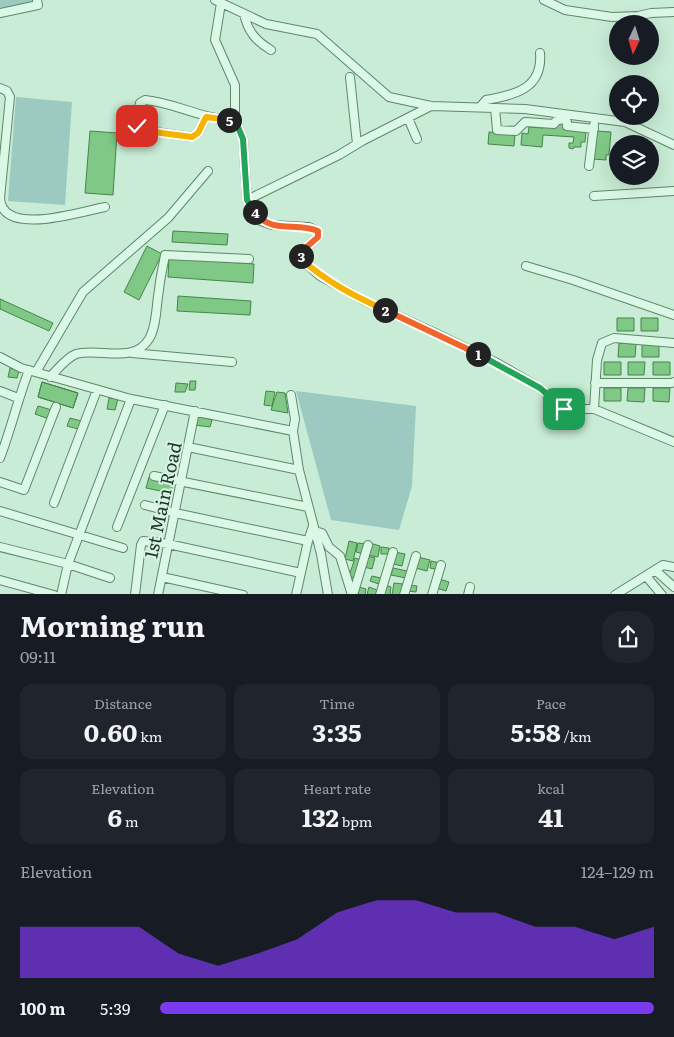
<!DOCTYPE html>
<html lang="en">
<head>
<meta charset="utf-8">
<style>
  body { margin:0; font-family:Literata,serif; background:#20242c; color:#f1f3f6; height:100vh; display:flex; flex-direction:column; font-size:19px; white-space:nowrap }
  * { box-sizing:border-box; margin:0 }
  p { font-size:16px; color:#9ea1a6 }
  .icon { flex:none; width:28px; height:28px; fill:none; stroke:currentColor; stroke-width:2; stroke-linecap:round; stroke-linejoin:round }
  .map { position:relative; height:594px; overflow:hidden }
  .panel { display:flex; flex-direction:column; background:#171b24; flex:1 }
  .panel>* { flex:none }
  .needle { width:32px; rotate:184deg }
  .tools { position:absolute; left:609px; top:15px; display:grid; gap:10px }
  .tools a { display:grid; place-items:center; width:50px; height:50px; border-radius:50%; background:#171b24; box-shadow:0 5px 20px #0002; font-size:25px }
  .pin { position:absolute; display:grid; place-items:center; width:42px; height:42px; color:#fff; margin:-21px; border-radius:10px; box-shadow:0 2px 8px #0006 }
  .km { position:absolute; width:25px; height:25px; margin:-12px; border-radius:50%; background:#222; color:#fff; font-size:14px; line-height:25px; text-align:center }
  .round { display:grid; place-items:center; flex:none; width:52px; height:52px; border-radius:20px; background:#20242c }
  .overview { display:flex; align-items:center; justify-content:space-between; height:85px; padding:0 20px }
  h1 { font-size:28px; font-weight:700; line-height:38px }
  .figures { display:grid; grid-template-columns:repeat(3,1fr); gap:8px; height:85px; padding:5px 20px }
  .figures div { display:grid; align-content:center; border-radius:12px; background:#20242c; text-align:center }
  .figures b { font-size:25px; font-weight:700 }
  .figures small { font-size:14px; font-weight:400 }
  .figures p { font-size:14px }
  .chart { height:140px; padding:10px 20px }
  .chart p { display:flex; justify-content:space-between }
  .chart svg { width:100%; height:90px; margin-top:5px; fill:#7c3aed; opacity:.7 }
  ul { padding:0 20px; list-style:none; font-size:16px }
  li { display:grid; grid-template-columns:80px 60px 1fr; align-items:center; height:38px }
  li i { height:12px; border-radius:6px; background:#7c3aed }
  .map>svg:first-child { display:block }
</style>
</head>
<body>
<div class="map">
<svg width="674" height="595" viewBox="0 0 674 595">
  <rect width="100%" height="100%" fill="#c8ecd5"/>
  <!-- green -->
  <path fill="#9ccac0" d="M0,0H32V3L0,8Z
    M16,97L72,102L65,205L8,201Z
    M296,391L416,406L412,486L399,530L331,520Z"/>
  <!-- building -->
  <path fill="#80c886" stroke="#458549" d="M564,123L572,128V130L586,131L585,142H581V147H574L573,149L569,148V143H573L574,137L543,135L542,147L521,145L522,133L528,134L529,127L543,128L544,125Z
    M90,131L117,133L113,195L85,193Z
    M596,131L611,132L609,155H606V160L593,159Z
    M489,132L515,134L514,146L488,144Z
    M173,231L228,234L227,245L172,242Z
    M147,246L162,254L139,300L124,292Z
    M169,258L254,264L253,283L168,277Z
    M178,296L251,301L250,315L177,311Z
    M0,299L53,323L49,331L0,309Z
    M617,318H634V331H617Z
    M641,318H658V331H641Z
    M619,343L636,344L635,357H618Z
    M642,344H659V357H642Z
    M604,362H621V375H604Z
    M628,362H645L644,375H628Z
    M653,362H670V375H653Z
    M10,368L19,371L17,378L8,377Z
    M190,381H196L195,390H189Z
    M42,382L78,393L73,408L38,397Z
    M42,382L78,393L73,408L38,397Z
    M176,383L188,384L185,392H175Z
    M604,388H621V401H604Z
    M628,388H645L644,402L627,401Z
    M653,388H670L669,402L653,401Z
    M266,391L275,392L272,406L264,405Z
    M277,392L285,393L288,413L271,410Z
    M109,398L118,399L115,410L107,409Z
    M38,406L52,410L49,419L35,414Z
    M197,416L212,420L210,427L195,425Z
    M70,418L81,421L78,429L67,426Z
    M149,477L169,482V484L173,485L170,493L146,488Z
    M349,541L357,543L353,561L345,559Z
    M358,543L366,544L364,554L356,552Z
    M370,543L380,546L378,557L367,555Z
    M381,547L389,548V554H381Z
    M395,552L405,554L402,566L393,564Z
    M367,556L375,558L372,569L364,567Z
    M418,557L430,560L427,571L415,568Z
    M355,558L362,560L356,579L349,576Z
    M431,561L440,563L439,570L430,568Z
    M393,568L407,571L406,578L391,575Z
    M372,576L381,578L379,584L370,581Z
    M439,579L449,582L446,591L436,588Z
    M394,583L403,584L402,595H392Z
    M385,585L391,587L390,595H383Z
    M409,585L417,586L416,592L408,591Z
    M359,587L366,589L365,595H358Z
    M369,587L377,590L376,595L367,594Z"/>
  <g fill="none" stroke-linecap="round" stroke-linejoin="round">
    <!-- minor casing -->
    <g stroke="#5e8866" stroke-width="10">
      <path id="minor" d="M215,0L266,24L317,34L389,97L431,106L525,109L625,122L674,145
        M544,0L565,10L612,17L638,16L651,13L674,12
        M221,3L215,40L235,85V120L243,139L247,200L261,221L272,225L309,227L318,231V237L302,251L301,259L320,276L363,300L433,332L497,363L540,388L563,409H594L674,442
        M0,13L38,5L37,0
        M244,14C248,32 256,41 271,50
        M350,77L357,144
        M0,88L7,91L10,97L0,198C2,238 83,211 105,207
        M480,107L486,100C514,95 543,89 540,53
        M495,108L497,130L516,131L525,122L554,124L556,121L563,119L567,122V126L594,129
        M206,117L198,133L192,137L141,130C132,125 138,112 140,103L145,100C177,103 203,120 235,120
        M408,118L417,139
        M589,166L594,125
        M594,196L674,191
        M247,200L339,155L362,141L431,106
        M526,266L573,280L674,315
        M132,353L232,362
        M0,357L21,368L131,399L293,431
        M36,372L83,292L168,218L208,171
        M50,377C58,369 66,358 76,354C99,347 133,365 149,339C157,326 156,305 159,290C160,278 163,267 165,255L249,259
        M595,383H672L674,382
        M0,391L18,398
        M291,395L295,419L293,431L299,470L321,554L328,595
        M594,409L597,360L602,343L614,338L674,343
        M188,447L299,470
        M0,458C11,429 18,399 29,370
        M154,476L308,507
        M0,482L24,490L56,407
        M54,503L97,390
        M145,505L175,513L308,541
        M0,511L123,548
        M117,527L165,405
        M315,531L322,533L329,547L340,556L352,595
        M0,547L68,564L110,578
        M655,570L674,587
        M646,576L662,595
        M162,577L243,595
        M0,580L54,595
        M61,595L68,564L131,399
        M135,595L141,545L143,541L168,544L301,573
        M158,595L195,411
        M296,595L308,541L313,526
        M353,595L368,545
        M380,595L393,552
        M404,595L416,556
        M432,595L441,565
        M468,595L470,587
        M615,595L663,565L674,567"/>
    </g>
    <!-- minor -->
    <use href="#minor" stroke="#dbf7e5" stroke-width="8"/>
  </g>
  <g fill="none" stroke-linecap="round" stroke-linejoin="round">
    <!-- split-1 casing -->
    <g stroke="#fff" stroke-width="10">
      <path id="split-1" d="M478,354L540,388L564,409"/>
    </g>
    <!-- split-2 casing -->
    <g stroke="#fff" stroke-width="10">
      <path id="split-2" d="M385,310L478,354"/>
    </g>
    <!-- split-3 casing -->
    <g stroke="#fff" stroke-width="10">
      <path id="split-3" d="M301,256V259C327,282 354,296 385,310"/>
    </g>
    <!-- split-4 casing -->
    <g stroke="#fff" stroke-width="10">
      <path id="split-4" d="M255,212C270,234 296,222 318,231V237L302,251L301,256"/>
    </g>
    <!-- split-5 casing -->
    <g stroke="#fff" stroke-width="10">
      <path id="split-5" d="M229,120H235L243,139L247,200L255,212"/>
    </g>
    <!-- split-6 casing -->
    <g stroke="#fff" stroke-width="10">
      <path id="split-6" d="M137,126L141,130L146,131L192,137L198,133L206,117L229,120"/>
    </g>
    <!-- split-1 -->
    <use href="#split-1" stroke="#22a559" stroke-width="6"/>
    <!-- split-2 -->
    <use href="#split-2" stroke="#f0652b" stroke-width="6"/>
    <!-- split-3 -->
    <use href="#split-3" stroke="#f5b400" stroke-width="6"/>
    <!-- split-4 -->
    <use href="#split-4" stroke="#f0652b" stroke-width="6"/>
    <!-- split-5 -->
    <use href="#split-5" stroke="#22a559" stroke-width="6"/>
    <!-- split-6 -->
    <use href="#split-6" stroke="#f5b400" stroke-width="6"/>
  </g>
  <g text-anchor="middle" dominant-baseline="central" stroke-width="4" stroke-linejoin="round" paint-order="stroke">
    <!-- street labels -->
    <g font-size="18" fill="#213924" stroke="#d8f4e2">
      <text transform="translate(162 500) rotate(-78)">1st Main Road</text>
    </g>
  </g>
</svg>
<div class="tools">
<a><svg class="needle" viewBox="-14 -14 28 28"><path d="M0-13l5 13h-10z" fill="#e53935"/><path d="M0 13l5-13h-10z" fill="#9ea1a6"/></svg></a>
<a><svg class="icon" aria-label="locate" viewBox="0 0 24 24"><circle cx="12" cy="12" r="6"/><path d="M12 2v4M12 18v4M2 12h4M18 12h4"/></svg></a>
<a><svg class="icon" aria-label="layers" viewBox="0 0 24 24"><path d="M12 4l9 5-9 5-9-5zM3 14l9 5 9-5"/></svg></a>
</div>
<div class="pin" style="left:564px;top:409px;background:#1e9e55"><svg class="icon" aria-label="arrive" viewBox="0 0 24 24"><path d="M6 21V4h12l-3 4 3 4H6"/></svg></div>
<div class="pin" style="left:137px;top:126px;background:#d93025"><svg class="icon" aria-label="check" viewBox="0 0 24 24"><path d="M5 12l5 5 9-10"/></svg></div>
<b class="km" style="left:478px;top:354px">1</b>
<b class="km" style="left:385px;top:310px">2</b>
<b class="km" style="left:301px;top:256px">3</b>
<b class="km" style="left:255px;top:212px">4</b>
<b class="km" style="left:229px;top:120px">5</b>
</div>
<section class="panel">
<div class="overview"><div><h1>Morning run</h1><p>09:11</p></div><a class="round"><svg class="icon" aria-label="share" viewBox="0 0 24 24"><path d="M12 15V3M7 8l5-5 5 5M5 13v7h14v-7"/></svg></a></div>
<div class="figures">
<div><p>Distance</p><b>0.60<small> km</small></b></div>
<div><p>Time</p><b>3:35</b></div>
<div><p>Pace</p><b>5:58<small> /km</small></b></div>
</div>
<div class="figures">
<div><p>Elevation</p><b>6<small> m</small></b></div>
<div><p>Heart rate</p><b>132<small> bpm</small></b></div>
<div><p>kcal</p><b>41</b></div>
</div>
<div class="chart"><p><span>Elevation</span>124–129 m</p>
<svg viewBox="0 0 160 44" preserveAspectRatio="none"><path d="M0 44V19L10 19L20 19L30 19L40 32L50 38L60 32L70 25L80 12L90 6L100 6L110 12L120 12L130 19L140 19L150 25L160 19V44z"/></svg>
</div>
<ul>
<li><b>100 m</b>5:39<i style="width:100%"></i></li>
</ul>
</section>
</body>
</html>
